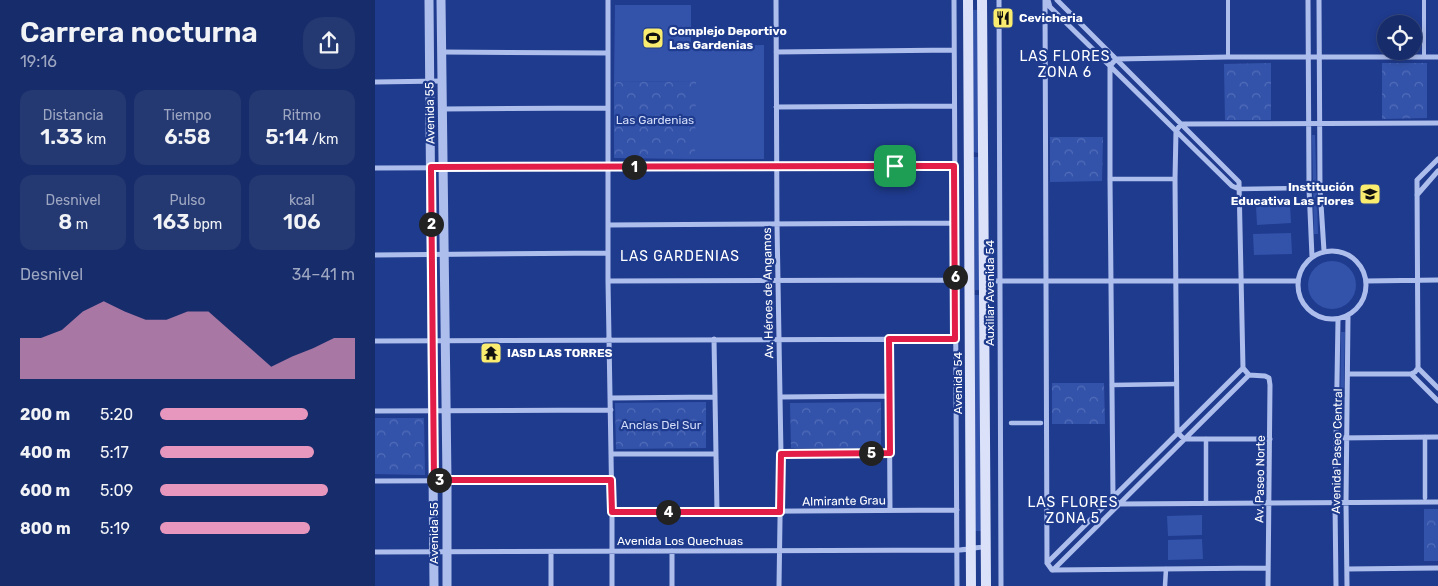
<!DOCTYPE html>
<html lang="es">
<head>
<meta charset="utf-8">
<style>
  body { margin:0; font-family:Rubik,sans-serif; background:#243872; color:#f1f3f6; height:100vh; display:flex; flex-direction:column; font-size:19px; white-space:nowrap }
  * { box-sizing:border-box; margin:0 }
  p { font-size:16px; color:#9ea7c1 }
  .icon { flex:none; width:28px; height:28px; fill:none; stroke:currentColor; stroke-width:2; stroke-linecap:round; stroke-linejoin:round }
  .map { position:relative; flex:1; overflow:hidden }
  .details { display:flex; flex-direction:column; background:#172c6a; width:375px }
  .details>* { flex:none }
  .tools { position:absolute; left:1002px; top:15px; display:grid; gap:10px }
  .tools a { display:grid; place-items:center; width:45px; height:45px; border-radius:50%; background:#172c6a; box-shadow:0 2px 8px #0003,0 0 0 1px #36487e; font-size:25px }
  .pin { position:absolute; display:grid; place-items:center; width:42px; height:42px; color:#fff; margin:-21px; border-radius:10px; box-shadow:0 2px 8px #0006 }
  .km { position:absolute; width:25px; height:25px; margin:-12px; border-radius:50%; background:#222; color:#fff; font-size:14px; line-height:25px; text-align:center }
  .round { display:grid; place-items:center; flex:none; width:52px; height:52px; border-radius:20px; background:#243872 }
  .headline { display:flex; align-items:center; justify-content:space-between; height:85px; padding:0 20px }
  h1 { font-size:28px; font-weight:600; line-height:38px }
  .figures { display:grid; grid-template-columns:repeat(3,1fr); gap:8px; height:85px; padding:5px 20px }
  .figures div { display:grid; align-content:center; border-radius:12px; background:#243872; text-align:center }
  .figures b { font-size:21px; font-weight:600 }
  .figures small { font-size:14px; font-weight:400 }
  .figures p { font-size:14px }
  .chart { height:140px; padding:10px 20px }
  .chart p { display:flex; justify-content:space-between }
  .chart svg { width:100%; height:90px; margin-top:5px; fill:#e797bd; opacity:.7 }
  ul { padding:0 20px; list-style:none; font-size:16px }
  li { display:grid; grid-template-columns:80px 60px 1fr; align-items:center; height:38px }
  li i { height:12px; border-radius:6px; background:#e797bd }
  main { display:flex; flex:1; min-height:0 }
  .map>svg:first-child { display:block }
</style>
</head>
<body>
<main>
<section class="details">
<div class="headline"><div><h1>Carrera nocturna</h1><p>19:16</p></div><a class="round"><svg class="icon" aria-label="share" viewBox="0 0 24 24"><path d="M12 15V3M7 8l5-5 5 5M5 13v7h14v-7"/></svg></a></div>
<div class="figures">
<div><p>Distancia</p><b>1.33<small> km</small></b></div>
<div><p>Tiempo</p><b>6:58</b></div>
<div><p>Ritmo</p><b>5:14<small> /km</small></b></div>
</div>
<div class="figures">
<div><p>Desnivel</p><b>8<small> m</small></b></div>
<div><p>Pulso</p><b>163<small> bpm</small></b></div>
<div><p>kcal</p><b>106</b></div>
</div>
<div class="chart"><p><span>Desnivel</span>34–41 m</p>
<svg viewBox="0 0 160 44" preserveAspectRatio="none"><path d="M0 44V24L10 24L20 20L30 11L40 6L50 11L60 15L70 15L80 11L90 11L100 20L110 29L120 38L130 33L140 29L150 24L160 24V44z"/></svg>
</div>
<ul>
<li><b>200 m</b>5:20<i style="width:76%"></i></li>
<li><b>400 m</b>5:17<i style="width:79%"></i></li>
<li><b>600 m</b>5:09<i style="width:86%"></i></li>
<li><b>800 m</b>5:19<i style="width:77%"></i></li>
</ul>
</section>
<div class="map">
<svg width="1063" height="586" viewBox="0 0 1063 586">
  <defs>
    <pattern id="park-crowns" width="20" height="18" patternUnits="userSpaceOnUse" patternTransform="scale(1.25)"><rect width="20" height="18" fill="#3353ab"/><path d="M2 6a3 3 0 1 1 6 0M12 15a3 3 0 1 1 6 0" fill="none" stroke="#526db8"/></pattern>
  </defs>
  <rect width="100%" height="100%" fill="#1f3b8e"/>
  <!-- grass -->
  <path fill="#3353ab" d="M240,5H316V46L389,45V159H320V81L239,82Z
    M598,10H603L604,153L598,152Z
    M937,135H940L943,234H939Z
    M598,157H604L605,290H600Z
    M915,205L916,223L882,225L881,206Z
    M916,233L917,254L879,255L878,234Z
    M933 285a24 24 0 1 1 48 0a24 24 0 1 1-48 0Z
    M599,295H605L606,531H600Z
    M966,332H970L968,428H965Z
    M827,515V535L793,536L792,516Z
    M827,539L828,559L793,560V540Z"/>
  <!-- park -->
  <path fill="url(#park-crowns)" d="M896,63V120H850L849,64Z
    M1007,63H1052V118L1007,119Z
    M321,81L320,159L239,158V82Z
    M675,137H728L727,181L675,182Z
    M677,383H729L730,424H677Z
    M331,402V448L241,449L240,403Z
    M506,402V448H416L415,403Z
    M0,418H49L50,475L0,474Z
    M1049,509H1063V561H1049Z"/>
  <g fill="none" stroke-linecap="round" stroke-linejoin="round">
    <!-- service -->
    <path stroke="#adbeec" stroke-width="4" d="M853,0V57
      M1049,57V0"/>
    <!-- pedestrian -->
    <path stroke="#adbeec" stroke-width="4.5" d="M735,179H800
      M864,189L934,188
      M737,385L801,384
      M636,423H666
      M1050,437V498
      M831,503V439
      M790,586L791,569"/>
    <!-- minor -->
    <path stroke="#adbeec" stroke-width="5" d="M233,0V281L237,512V586
      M401,0L402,224L406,454L404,586
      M579,0L582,586
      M624,0L626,586
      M670,0L672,563L677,570L893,568
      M673,0L675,7L857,186L864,189
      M682,0L864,182L868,368L874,375
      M933,0L934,188L937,257
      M944,0L945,188L949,251
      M67,52L233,53
      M401,52L579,50
      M1063,57H853L741,59L735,66V179L738,497L744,504L1063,502
      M0,82L67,81
      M401,107L579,106
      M67,109L233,108
      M0,168L579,166
      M1042,195L1063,171
      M233,225L579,223
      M923 285a34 34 0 1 1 68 0a34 34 0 1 1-68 0Z
      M0,255L233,253
      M233,281L580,280
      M609,281H922
      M991,281L1063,280
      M339,339L342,512
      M514,339L515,510
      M0,341L580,339
      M1043,368L1063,388
      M974,374H1036L1040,372L1043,368L1042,180L1063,159
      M1036,374L1063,401
      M405,397L514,396
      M235,398L340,397
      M0,411L236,410
      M961,438L1063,437
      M895,439H809L802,432L800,179L801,131L806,124L1063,123
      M236,454H341
      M406,454L515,453
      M0,481L237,480
      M237,512L582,510
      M0,552L582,550C592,550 601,547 611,547
      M176,552V586
      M672,563L868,368
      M972,569L1063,568
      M678,570L874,375L890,376L894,378L895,385L893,586
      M297,586V551
      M961,586L960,503L963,320
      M972,586L971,503L973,316"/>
    <!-- tertiary -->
    <path stroke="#adbeec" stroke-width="9" d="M54,0L59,586
      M66,0L72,480V586"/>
    <!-- secondary -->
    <path stroke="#dae1f9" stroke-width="10" d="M593,0L596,586
      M607,0L611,586"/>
  </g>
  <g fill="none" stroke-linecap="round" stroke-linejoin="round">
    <!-- route casing -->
    <g stroke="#fff" stroke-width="10">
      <path id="route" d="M520,166H579L580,339H514L515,453L406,454L405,512H237L236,480H59L56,167Z"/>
    </g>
    <!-- route -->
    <use href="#route" stroke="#e11d48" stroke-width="6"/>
  </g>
  <!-- icons -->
  <defs>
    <g id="restaurant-square" transform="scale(1.125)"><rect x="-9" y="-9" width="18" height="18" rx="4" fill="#faec6e" stroke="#1f3b8e"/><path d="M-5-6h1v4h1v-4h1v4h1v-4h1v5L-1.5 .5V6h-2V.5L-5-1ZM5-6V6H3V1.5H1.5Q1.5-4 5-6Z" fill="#111"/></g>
    <g id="stadium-square" transform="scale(1.125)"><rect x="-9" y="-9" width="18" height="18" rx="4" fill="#faec6e" stroke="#1f3b8e"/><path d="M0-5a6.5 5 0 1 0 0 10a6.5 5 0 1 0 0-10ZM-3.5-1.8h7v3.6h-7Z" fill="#111"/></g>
    <g id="school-square" transform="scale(1.125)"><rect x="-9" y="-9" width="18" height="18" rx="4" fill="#faec6e" stroke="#1f3b8e"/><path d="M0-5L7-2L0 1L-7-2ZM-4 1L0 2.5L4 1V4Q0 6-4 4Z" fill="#111"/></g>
    <g id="temple-square" transform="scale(1.125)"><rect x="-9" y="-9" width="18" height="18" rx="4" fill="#faec6e" stroke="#1f3b8e"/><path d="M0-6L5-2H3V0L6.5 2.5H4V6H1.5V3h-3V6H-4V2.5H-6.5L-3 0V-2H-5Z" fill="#111"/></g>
  </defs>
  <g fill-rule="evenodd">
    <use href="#restaurant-square" x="628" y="18"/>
    <use href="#stadium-square" x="278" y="38"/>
    <use href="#school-square" x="995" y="194"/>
    <use href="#temple-square" x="116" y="353"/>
  </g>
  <g text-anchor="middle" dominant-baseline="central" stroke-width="4.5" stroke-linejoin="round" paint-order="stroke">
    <!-- poi labels -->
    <g font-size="12" font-weight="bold" fill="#fff" stroke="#1f3b8e" text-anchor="start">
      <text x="644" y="18">Cevicheria</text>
      <text x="294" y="31">Complejo Deportivo<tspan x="294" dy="14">Las Gardenias</tspan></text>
      <text x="979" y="187" text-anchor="end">Institución<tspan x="979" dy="14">Educativa Las Flores</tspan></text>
      <text x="132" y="353">IASD LAS TORRES</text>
    </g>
    <!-- street labels -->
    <g font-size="12" fill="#fff" stroke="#1f3b8e">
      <text transform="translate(55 113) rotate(-91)">Avenida 55</text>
      <text transform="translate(393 293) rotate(-91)">Av. Héroes de Angamos</text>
      <text transform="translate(615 293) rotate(-90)">Auxiliar Avenida 54</text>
      <text transform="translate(583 383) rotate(-90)">Avenida 54</text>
      <text transform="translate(962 451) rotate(-89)">Avenida Paseo Central</text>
      <text transform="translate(885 479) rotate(-89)">Av. Paseo Norte</text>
      <text transform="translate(469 501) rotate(-1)">Almirante Grau</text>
      <text transform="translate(59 533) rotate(-90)">Avenida 55</text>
      <text x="305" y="541">Avenida Los Quechuas</text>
    </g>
    <!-- park labels -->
    <g font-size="12" fill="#d3ddf9" stroke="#1f3b8e">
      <text x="280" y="120">Las Gardenias</text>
      <text x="286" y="425">Anclas Del Sur</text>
    </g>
    <!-- neighbourhood labels -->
    <g font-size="14" letter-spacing="1" fill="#fff" stroke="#1f3b8e">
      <text x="690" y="56">LAS FLORES<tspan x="690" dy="16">ZONA 6</tspan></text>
      <text x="305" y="256">LAS GARDENIAS</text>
      <text x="698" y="502">LAS FLORES<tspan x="698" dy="16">ZONA 5</tspan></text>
    </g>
  </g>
</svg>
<div class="tools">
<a><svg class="icon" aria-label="locate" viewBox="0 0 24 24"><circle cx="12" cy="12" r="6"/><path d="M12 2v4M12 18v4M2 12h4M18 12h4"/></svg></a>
</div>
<div class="pin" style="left:520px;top:166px;background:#1e9e55"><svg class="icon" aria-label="arrive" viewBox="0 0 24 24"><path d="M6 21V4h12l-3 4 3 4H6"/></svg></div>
<b class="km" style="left:259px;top:167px">1</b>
<b class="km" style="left:56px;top:224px">2</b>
<b class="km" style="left:64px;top:480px">3</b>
<b class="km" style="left:293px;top:512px">4</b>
<b class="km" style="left:496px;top:453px">5</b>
<b class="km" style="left:580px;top:277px">6</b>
</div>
</main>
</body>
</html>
